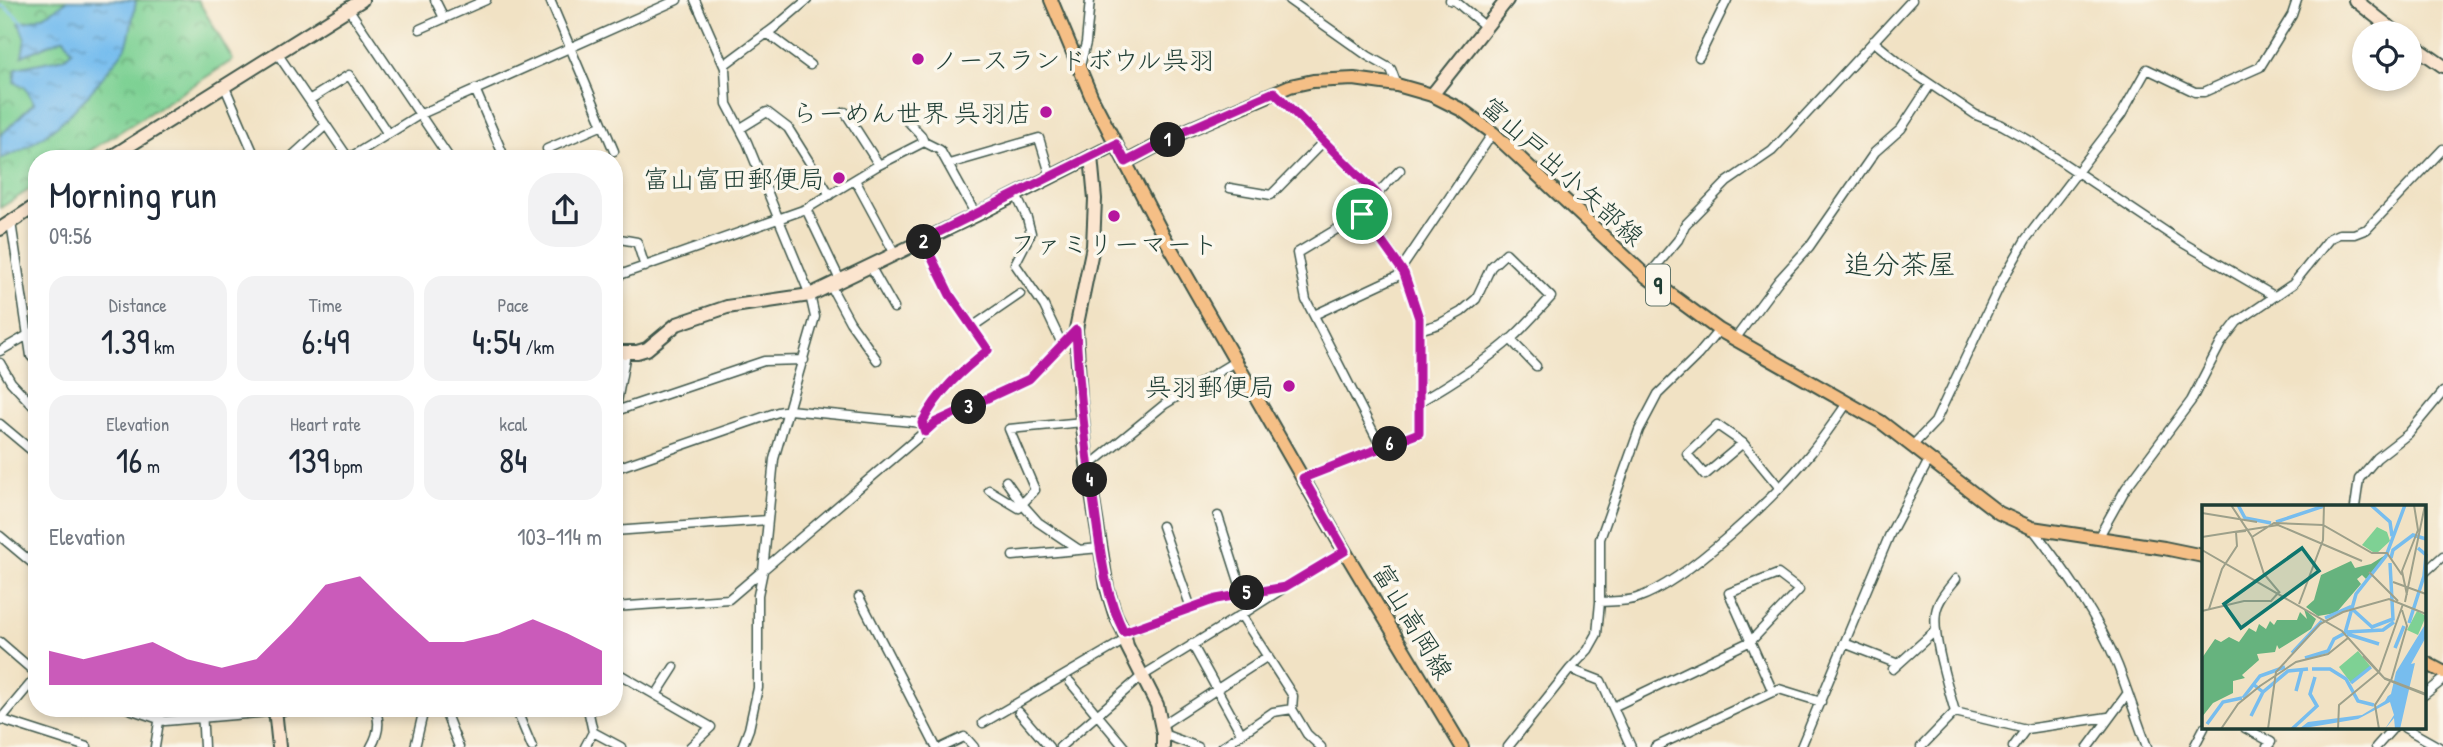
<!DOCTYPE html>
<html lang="en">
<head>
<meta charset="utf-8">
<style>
  body { margin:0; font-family:"Patrick Hand","Klee One",sans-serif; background:#f2f2f3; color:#1f2937; height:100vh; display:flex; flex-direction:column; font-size:26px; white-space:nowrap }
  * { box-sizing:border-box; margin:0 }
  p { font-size:23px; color:#747a83 }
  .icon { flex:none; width:38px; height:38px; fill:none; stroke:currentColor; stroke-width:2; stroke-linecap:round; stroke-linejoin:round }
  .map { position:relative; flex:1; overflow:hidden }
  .panel { position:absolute; left:28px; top:150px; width:595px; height:567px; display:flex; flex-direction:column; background:#fff; border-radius:28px; box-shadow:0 4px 10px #0003 }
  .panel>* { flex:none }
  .buttons { position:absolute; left:2352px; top:21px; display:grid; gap:14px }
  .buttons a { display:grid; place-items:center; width:70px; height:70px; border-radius:50%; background:#fff; box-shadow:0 4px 10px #0003; font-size:35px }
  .pin { position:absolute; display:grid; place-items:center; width:60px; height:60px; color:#fff; margin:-30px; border:4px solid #fff; border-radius:50%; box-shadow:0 2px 7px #0007 }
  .km { position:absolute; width:35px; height:35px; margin:-18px; border-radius:50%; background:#222; color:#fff; font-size:19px; line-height:35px; text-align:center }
  .round { display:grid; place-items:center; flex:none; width:74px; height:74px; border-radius:28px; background:#f2f2f3 }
  .headline { display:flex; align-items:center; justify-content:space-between; height:119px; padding:0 21px }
  h1 { font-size:38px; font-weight:600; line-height:52px }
  .stats { display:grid; grid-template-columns:repeat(3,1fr); gap:10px; height:119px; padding:7px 21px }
  .stats div { display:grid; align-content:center; border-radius:18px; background:#f2f2f3; text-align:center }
  .stats b { font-size:35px; font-weight:600 }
  .stats small { font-size:19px; font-weight:400 }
  .stats p { font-size:19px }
  .chart { height:196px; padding:14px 21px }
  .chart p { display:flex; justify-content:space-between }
  .chart svg { width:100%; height:126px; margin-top:7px; fill:#b5179e; opacity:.7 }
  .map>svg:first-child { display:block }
</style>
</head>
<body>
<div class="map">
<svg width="2443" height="747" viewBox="0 0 2443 747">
  <defs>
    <pattern id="park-crowns" width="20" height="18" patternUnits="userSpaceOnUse" patternTransform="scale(1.75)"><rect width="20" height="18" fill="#7ed194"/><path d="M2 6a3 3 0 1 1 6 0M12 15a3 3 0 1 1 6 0" fill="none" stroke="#67ab7a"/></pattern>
    <pattern id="water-ripples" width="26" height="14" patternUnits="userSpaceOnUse" patternTransform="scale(1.75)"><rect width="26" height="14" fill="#77bdee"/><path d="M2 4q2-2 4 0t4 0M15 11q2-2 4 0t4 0" fill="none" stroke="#619bc2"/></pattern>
  </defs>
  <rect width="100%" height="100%" fill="#fbf7ec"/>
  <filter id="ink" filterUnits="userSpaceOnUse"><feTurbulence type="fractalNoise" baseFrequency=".0143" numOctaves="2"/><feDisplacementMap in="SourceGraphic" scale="14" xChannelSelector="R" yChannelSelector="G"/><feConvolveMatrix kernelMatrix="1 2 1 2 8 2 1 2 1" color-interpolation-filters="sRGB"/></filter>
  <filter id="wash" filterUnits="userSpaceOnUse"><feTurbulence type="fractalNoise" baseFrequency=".00686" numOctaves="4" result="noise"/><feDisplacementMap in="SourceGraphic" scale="28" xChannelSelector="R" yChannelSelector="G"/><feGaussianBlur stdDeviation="1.57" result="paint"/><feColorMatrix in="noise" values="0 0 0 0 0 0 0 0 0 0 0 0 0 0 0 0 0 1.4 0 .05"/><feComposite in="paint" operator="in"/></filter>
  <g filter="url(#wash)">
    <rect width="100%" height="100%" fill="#f1e2c4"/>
    <!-- park -->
    <path fill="url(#park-crowns)" stroke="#4e8764" stroke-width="2" d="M0,0H198L233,60L77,159H37V185L0,208Z"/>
    <!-- water -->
    <path fill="url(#water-ripples)" stroke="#4b7d91" stroke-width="2" d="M68,0H134L136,2C133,14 131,33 127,44C124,52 116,60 111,66C83,105 46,143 0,159V136L34,103L25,87L14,82L16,68L64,58L72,51L64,38L22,56L25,39L19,23C39,20 52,12 68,0Z"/>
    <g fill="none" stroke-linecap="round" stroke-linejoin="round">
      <!-- stream -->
      <path stroke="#77bdee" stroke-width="2.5" d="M0,6L5,7L23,22"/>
    </g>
  </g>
  <g filter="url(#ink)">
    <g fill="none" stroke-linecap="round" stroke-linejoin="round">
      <!-- street casing -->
      <g stroke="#3e564a" stroke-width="11">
        <path id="street" d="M435,0L444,18
          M550,0L614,151
          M695,0L725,68L727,104L747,142L779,220L810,295L815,317L774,459L763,571L758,595V688L749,729L742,747
          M1289,0L1368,56L1391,69L1397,85
          M1450,0L1455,1L1486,27
          M348,8L450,159
          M420,29L486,0
          M767,33L810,65
          M1873,41L1902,65L1976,115L2002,125L2032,142L2183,243L2274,296
          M277,53L349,159
          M1699,57L1727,0
          M724,65L774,28L807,0
          M1080,66L1086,43L1090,0
          M224,85L256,159
          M475,89L505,159
          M1274,92L1377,194
          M309,100L349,75L388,134
          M845,112L879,165
          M902,115L921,135L924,142
          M741,128L767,112L788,128L830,195
          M547,149L603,125
          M349,158L419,115L677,0
          M289,159L326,125
          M949,164L1039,138L1051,177
          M855,180L895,254
          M1230,188L1271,195L1324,141
          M1016,195L1027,218L1031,233L1015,264L1044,306L1062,344
          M806,209L840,280
          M11,222L31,356L37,362
          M614,238L637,242L645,267
          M870,266L894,308
          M1401,269L1493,133
          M614,277L806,209L877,166L924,142L940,150L976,215
          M1647,277L1678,240L1685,225L1727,182L1772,151L1912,0
          M830,285L850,322L877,360
          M1314,315L1404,273
          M972,327L1020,294
          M1510,339L1536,366
          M1735,339L1779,280L1809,247L1875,152L1901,129L1930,85
          M0,351L28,335
          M0,363L11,382L37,410
          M1419,402C1452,383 1485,362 1513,337C1527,324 1539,310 1551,297L1506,253L1491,267L1476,299L1461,312L1439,324L1419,330
          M616,411L764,361L804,360
          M614,418L626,353
          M0,424L37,455
          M923,425L922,423C938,392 961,371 988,350L950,294L923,240
          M1743,443L1705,475L1687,454L1717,425L1743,443L1779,487
          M1912,446L1935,422L2003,279L2026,239L2121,115L2147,69L2195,92H2204L2260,67L2292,15L2297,0
          M1381,447L1306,300L1297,253L1362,214L1377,194L1400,170
          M1088,467L1165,404L1236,361
          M614,469L778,412L789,410L922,423
          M1303,478L1419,433V318L1404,273L1362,214
          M1006,481L1022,504L1035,490L1009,429L1083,422
          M989,490L1019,508L1022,504L1038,522L1078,549
          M2355,507L2359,479L2377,458L2408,434L2443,392
          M1218,516L1243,594
          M1162,526L1191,608
          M2032,528C2065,570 2098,616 2118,666C2128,692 2137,720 2147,747
          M614,531L768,520
          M0,536L37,567
          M2098,538L2126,488L2191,401L2221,343L2237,322L2293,284L2330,238L2339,234H2354L2367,229L2443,149
          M1013,556L1100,548
          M2424,573L2443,556
          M1282,589L1241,615L1293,696L1292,709L1307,734L1321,747
          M859,597L936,747
          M1600,602C1612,601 1625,602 1637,598C1686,582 1777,495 1810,454C1824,437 1836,419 1848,402
          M614,607L729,599L936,422L1029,379L1076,329
          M1124,632L1216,599L1285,587L1344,551
          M0,642L37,674
          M1844,643L1898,664
          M1192,644L1241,733
          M1570,669L1601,681L1631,747
          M1893,669L1935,631
          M614,671L711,727L690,747
          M1070,682L1124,747
          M656,695L674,667
          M2424,695L2443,680
          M1613,707L1751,641L1799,590L1778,574L1729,593L1773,692
          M129,709L165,721L305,709
          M202,709L204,747
          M444,709L459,747
          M516,709L532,747
          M1019,712L1049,747
          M1955,712L2026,729L2108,717
          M1955,712C1948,686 1932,637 1936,612C1938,600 1948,589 1956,579
          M0,719L87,747
          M0,720L37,676
          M983,723L1125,640
          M1162,725L1268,656
          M2245,728L2271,742L2267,747
          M2405,728L2439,747
          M593,732L621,747
          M1163,734L1198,747
          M967,739L974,747
          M155,747L161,709
          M371,747C378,735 381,722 375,709
          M415,747L424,709
          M585,747L593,732L588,709
          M943,747L964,737
          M1060,747L1142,676L1241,615
          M1222,747L1273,712L1292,709
          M1508,747L1570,669L1588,650L1597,634L1600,602V539L1639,430L1658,394L1698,355L1719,330
          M1655,747L1779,689L1821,702
          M1801,747L1890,534L1929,460
          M1921,747L1955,712
          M2013,747L2026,729
          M2088,747L2127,694
          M2194,747L2204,728
          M2376,747L2393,728"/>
      </g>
      <!-- secondary casing -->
      <g stroke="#3e564a" stroke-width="16">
        <path id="secondary" d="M2355,0L2397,33
          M2410,43L2443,66
          M1432,95L1507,0
          M1091,156L1095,199L1093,246L1076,329L1080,399L1087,463L1107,588L1115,614L1124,632L1127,646L1157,705L1163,734V747
          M108,159L362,0
          M0,229L37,205
          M614,352H637L647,349L677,324L727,307L810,295L976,215L1116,144
          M275,709L279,747"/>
      </g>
      <!-- primary casing -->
      <g stroke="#3e564a" stroke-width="16">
        <path id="primary" d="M1051,0L1092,98L1162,233L1338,540L1462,747
          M1126,162L1185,131L1290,86L1313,81L1354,79L1397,85L1432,95L1462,110L1493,133L1647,277L1719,330L1881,422L1999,513L2032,528L2164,548L2203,556
          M2424,662L2443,672"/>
      </g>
      <!-- street -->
      <use href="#street" stroke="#fff" stroke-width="8"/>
      <!-- secondary -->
      <use href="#secondary" stroke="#fbe5cf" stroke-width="12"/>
      <!-- primary -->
      <use href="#primary" stroke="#f5bf86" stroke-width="12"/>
    </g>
  </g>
  <g fill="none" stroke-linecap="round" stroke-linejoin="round" filter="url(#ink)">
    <!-- route casing -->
    <g stroke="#fff" stroke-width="14">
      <path id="route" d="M1274,92L1377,194L1362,214L1404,273L1419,318V433L1303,478L1345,551L1285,587L1216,599L1124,632C1105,595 1101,554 1095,512C1086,451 1079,391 1076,330L1029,379L936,422L925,432L922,423C938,392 961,371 988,350L950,295L923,240L1116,144L1126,162L1185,131Z"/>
    </g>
    <!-- route -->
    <use href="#route" stroke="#b5179e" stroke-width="9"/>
  </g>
  <!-- markers -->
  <g fill="#b5179e" stroke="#fbf7ec" stroke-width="2.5">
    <circle cx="918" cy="59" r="7"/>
    <circle cx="1046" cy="112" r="7"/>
    <circle cx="839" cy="178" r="7"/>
    <circle cx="1114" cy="216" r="7"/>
    <circle cx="1289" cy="386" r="7"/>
  </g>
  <g text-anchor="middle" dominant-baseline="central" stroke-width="7" stroke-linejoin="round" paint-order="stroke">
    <!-- shield labels -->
    <rect fill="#fbf7ec" stroke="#61756b" stroke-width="2" x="1646" y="264.5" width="24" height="41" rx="5"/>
    <g font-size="24" font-weight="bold" fill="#1f3d34">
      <text x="1658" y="285">9</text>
    </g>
    <!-- poi labels -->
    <g font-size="26" fill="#1f3d34" stroke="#fbf7ec" text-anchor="end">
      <text x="932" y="59" text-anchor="start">ノースランドボウル呉羽</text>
      <text x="1032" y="112">らーめん世界 呉羽店</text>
      <text x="825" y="178">富山富田郵便局</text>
      <text x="1114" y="243" text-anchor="middle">ファミリーマート</text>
      <text x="1275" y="386">呉羽郵便局</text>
    </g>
    <!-- street labels -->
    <g font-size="26" fill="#1f3d34" stroke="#fbf7ec">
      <text transform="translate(1563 171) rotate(42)">富山戸出小矢部線</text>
      <text transform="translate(1413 621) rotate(59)">富山高岡線</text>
    </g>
    <!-- neighbourhood labels -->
    <g font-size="28" fill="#1f3d34" stroke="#fbf7ec">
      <text x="1900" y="264">追分茶屋</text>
    </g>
  </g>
  <!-- overview -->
  <g transform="translate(2202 505)">
    <rect width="224" height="224" fill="#f1e2c4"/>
    <path d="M215,106L224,111L216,130L205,125Z" fill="#7ed194"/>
    <path d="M185,49L164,74L160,70L155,74L159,79L134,108L116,111L104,102L112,95L119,70L149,56L153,63L169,59ZM102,104L114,114L109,124L77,144L75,140L73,147L55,149L57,155L40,170L43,173L31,176V188L11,198L0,212V153L13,134L19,137L27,132L37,137L47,123L54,127L57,119L64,124L68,116L72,120L75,115H95L98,107L105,114Z" fill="#66b37e"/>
    <path d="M175,22L185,27L188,36L174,49L160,40Z" fill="#7ed194"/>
    <path d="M156,146L169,162L149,178L137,162Z" fill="#7ed194"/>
    <path d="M224,118V132L209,159L213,158L198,224H193L192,213L183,224L192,210L188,197L156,214L97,224L106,217L160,210L183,196L186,191L179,196L176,198L189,189L194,167Z" fill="#77bdee"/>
    <path fill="none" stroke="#77bdee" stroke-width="3.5" d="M36,0L43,13L69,18M169,0L188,17L190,31M74,17L122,1M189,53L191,45L211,30L224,34M123,113L148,102L170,122L191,114L188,58M207,118L222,71L224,50L216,43M144,127L181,125L192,117M145,129L177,139M193,143L202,121M90,148L120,116M103,153L126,146L132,134L143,128L154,89L184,51L203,0M110,164H128L144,174L156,196L172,200M149,178L169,162M51,179L61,187L86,166L106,164M94,186L100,164M41,193L58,171L83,162M49,211L61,187M5,219L21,197L40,193M90,224L115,201L108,189L113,172"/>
    <path fill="none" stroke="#9da08a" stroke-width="2" d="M29,0L50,32L62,69L78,88M0,8L55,17M0,32L76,20L160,56M50,32L72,18L121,20L170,48H185L200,70M0,45L140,126L183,174L224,190M167,67L196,96M191,77L224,89M205,90L200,66L216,25L212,0M203,97L223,0M97,99L121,35L122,0M7,104L20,64L35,41L34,27L44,26M0,106L42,96H69L77,87M161,151L182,173L224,189M189,176L205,121L200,105M19,224L36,199L58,181L94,157L126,149L146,133M66,224L74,167L118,119L141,107L187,94L224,109M136,224L137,200L177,167L201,99M177,224L173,200L188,177"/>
    <path fill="#0f766e" fill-opacity="0.15" stroke="#0f766e" stroke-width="3.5" d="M100,43L117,66L39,123L22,99Z"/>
    <rect width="224" height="224" fill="none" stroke="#1f3d34" stroke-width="3.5"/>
  </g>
</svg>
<div class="buttons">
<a><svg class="icon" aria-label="locate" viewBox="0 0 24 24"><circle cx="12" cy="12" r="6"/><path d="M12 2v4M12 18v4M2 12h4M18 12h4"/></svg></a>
</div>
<div class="pin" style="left:1362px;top:214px;background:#1e9e55"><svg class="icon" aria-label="arrive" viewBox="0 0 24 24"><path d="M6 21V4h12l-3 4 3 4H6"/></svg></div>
<b class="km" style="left:1168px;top:140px">1</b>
<b class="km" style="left:924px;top:242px">2</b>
<b class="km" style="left:969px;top:407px">3</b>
<b class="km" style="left:1090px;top:480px">4</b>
<b class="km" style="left:1247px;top:593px">5</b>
<b class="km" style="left:1390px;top:444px">6</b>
<section class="panel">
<div class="headline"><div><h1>Morning run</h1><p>09:56</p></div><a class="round"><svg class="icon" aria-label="share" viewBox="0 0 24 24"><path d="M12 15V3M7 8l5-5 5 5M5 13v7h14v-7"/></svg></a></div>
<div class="stats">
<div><p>Distance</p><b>1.39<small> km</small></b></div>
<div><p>Time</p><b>6:49</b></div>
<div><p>Pace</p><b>4:54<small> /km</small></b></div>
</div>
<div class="stats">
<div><p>Elevation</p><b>16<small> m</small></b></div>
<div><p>Heart rate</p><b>139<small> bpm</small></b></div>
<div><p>kcal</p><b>84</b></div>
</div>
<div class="chart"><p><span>Elevation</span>103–114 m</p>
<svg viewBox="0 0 160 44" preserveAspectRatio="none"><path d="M0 44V32L10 35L20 32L30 29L40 35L50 38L60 35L70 23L80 9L90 6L100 18L110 29L120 29L130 26L140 21L150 26L160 32V44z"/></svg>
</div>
</section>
</div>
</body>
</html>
